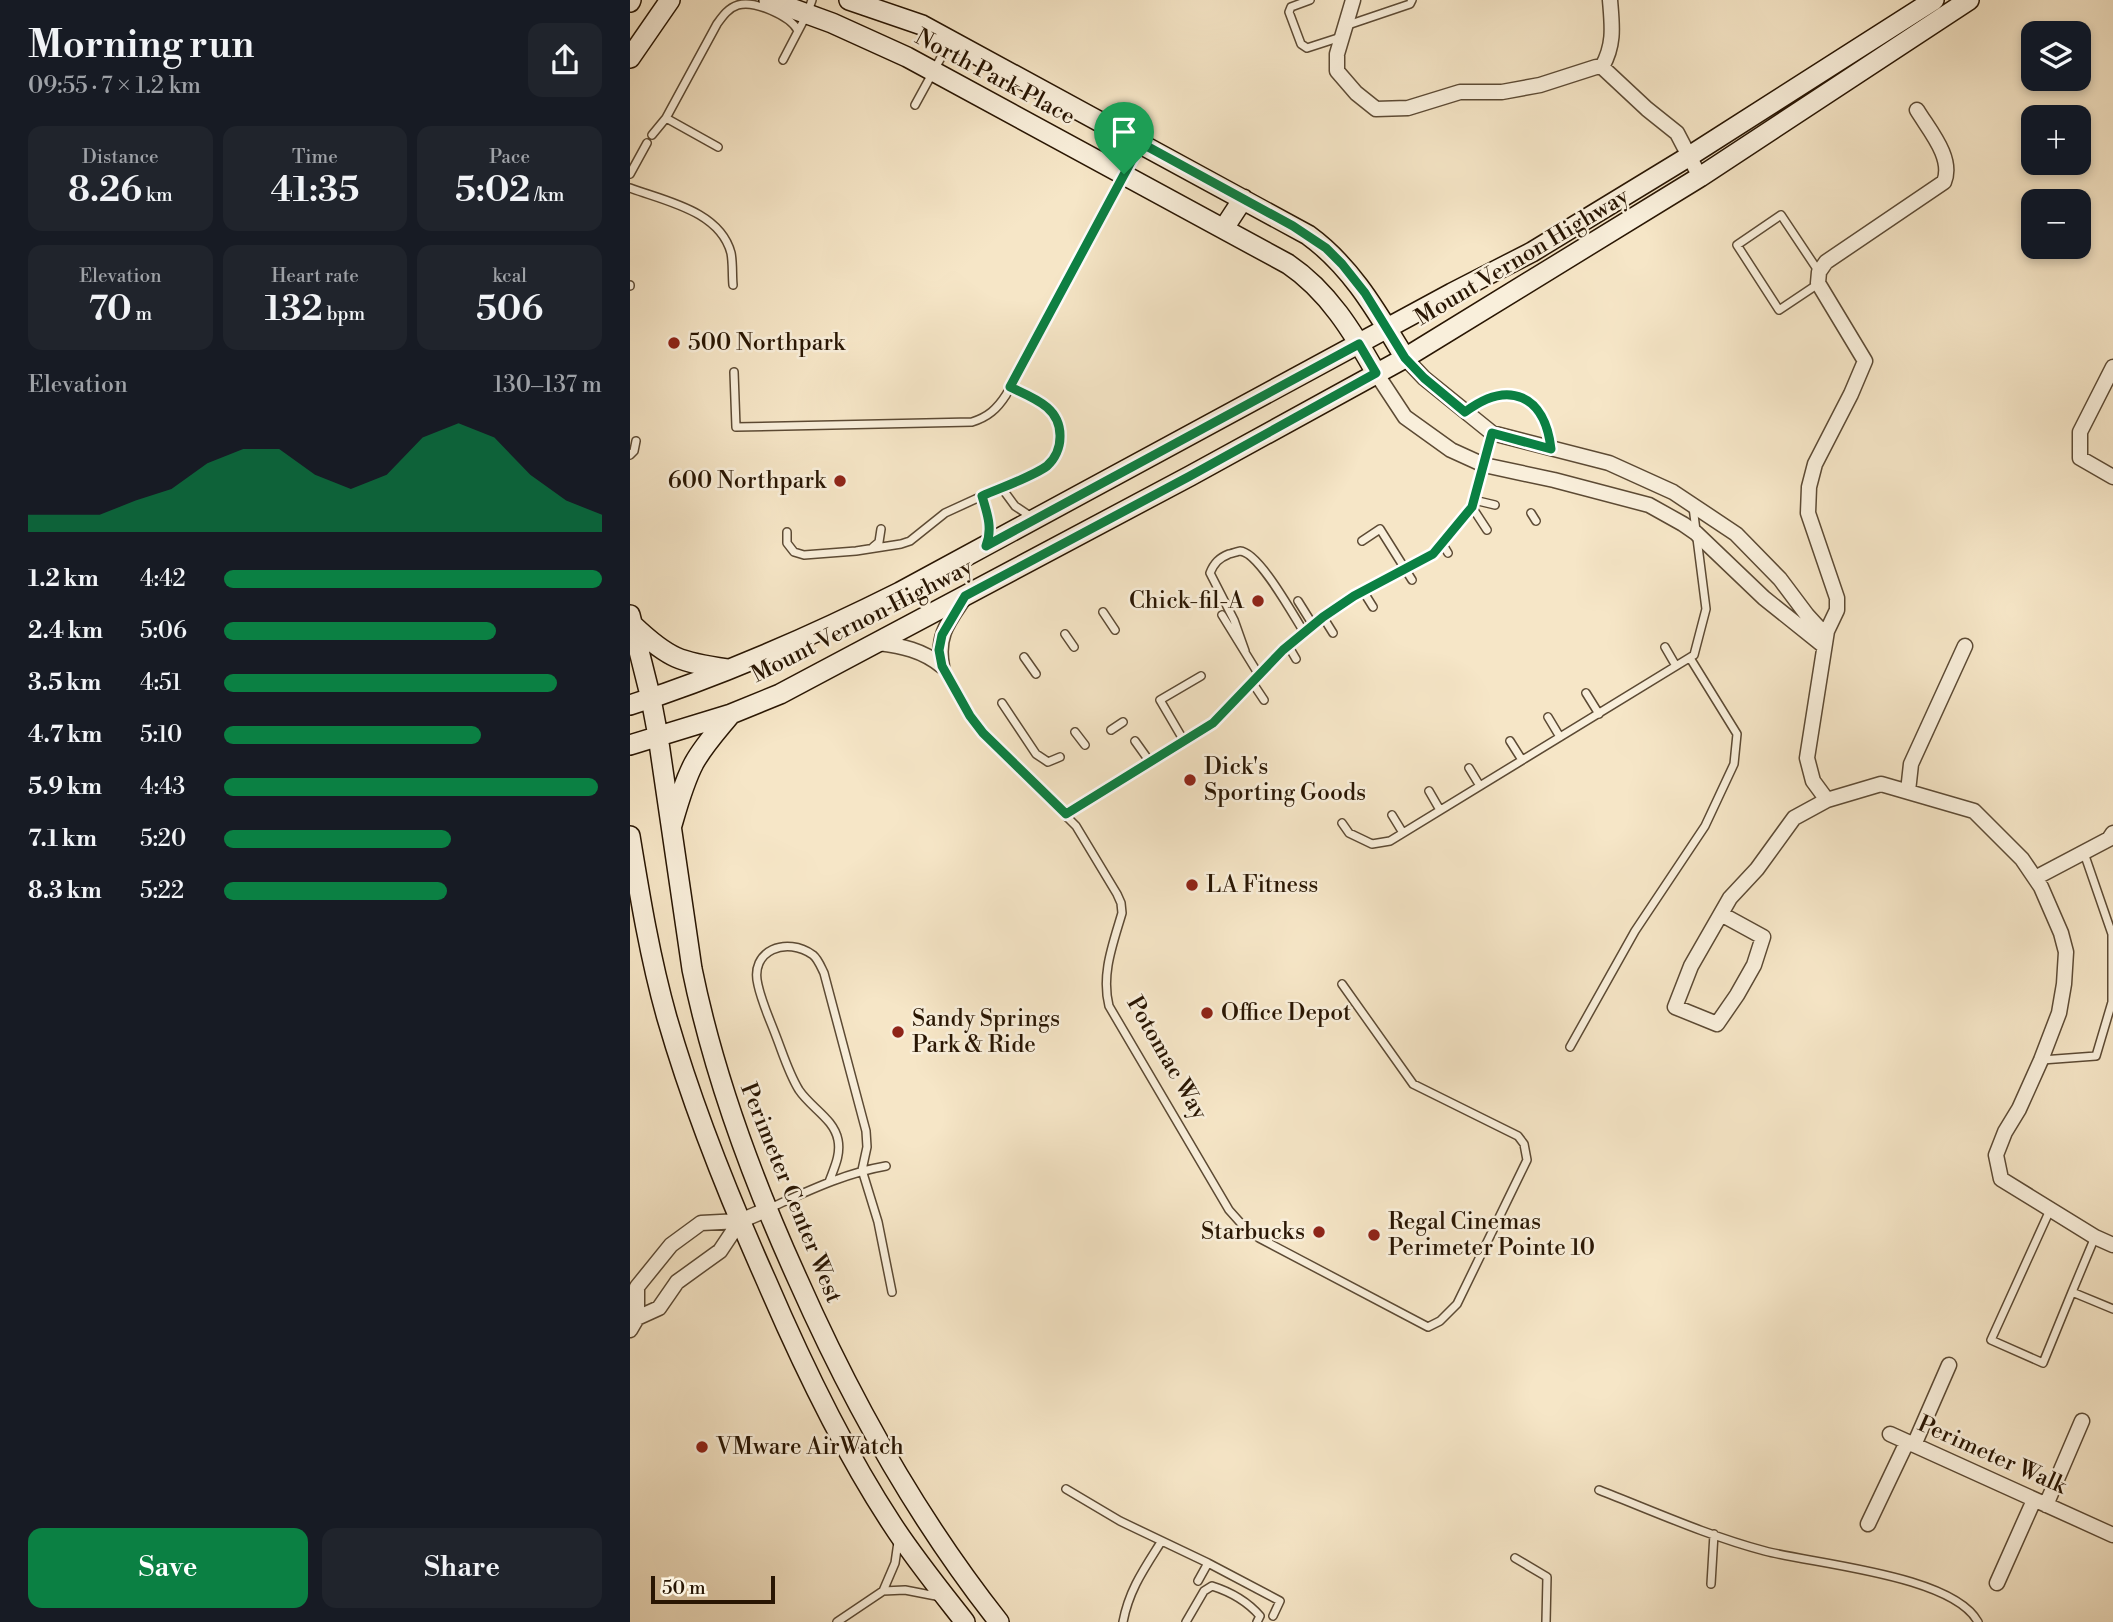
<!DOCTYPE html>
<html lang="en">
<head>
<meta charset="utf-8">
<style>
  body { margin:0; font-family:"Libre Bodoni",serif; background:#20242c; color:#f1f3f6; height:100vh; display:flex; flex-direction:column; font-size:26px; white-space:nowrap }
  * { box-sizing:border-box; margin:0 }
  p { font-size:23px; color:#9ea1a6 }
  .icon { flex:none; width:38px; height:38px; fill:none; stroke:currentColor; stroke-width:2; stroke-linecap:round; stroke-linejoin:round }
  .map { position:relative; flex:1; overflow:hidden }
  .sheet { display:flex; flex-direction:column; background:#171b24; width:630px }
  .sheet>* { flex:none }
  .fabs { position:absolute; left:1391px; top:21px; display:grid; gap:14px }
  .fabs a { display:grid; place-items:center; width:70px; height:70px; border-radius:14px; background:#171b24; box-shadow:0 4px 10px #0003; font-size:35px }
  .scale { position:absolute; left:21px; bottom:18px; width:124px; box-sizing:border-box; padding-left:7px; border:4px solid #291603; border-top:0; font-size:19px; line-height:24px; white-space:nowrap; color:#291603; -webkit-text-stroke:5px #f9efdb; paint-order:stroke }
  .pin { position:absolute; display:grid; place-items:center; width:60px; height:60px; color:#fff; margin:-72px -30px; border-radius:50% 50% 50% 0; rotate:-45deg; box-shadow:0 0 7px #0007 }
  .pin .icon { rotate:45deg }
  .round { display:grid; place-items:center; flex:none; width:74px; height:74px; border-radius:14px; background:#20242c }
  .head { display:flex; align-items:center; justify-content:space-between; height:119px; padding:0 28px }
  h1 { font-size:38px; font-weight:600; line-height:52px }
  .figures { display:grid; grid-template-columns:repeat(3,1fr); gap:10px; height:119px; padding:7px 28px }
  .figures div { display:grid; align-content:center; border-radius:14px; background:#20242c; text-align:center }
  .figures b { font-size:35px; font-weight:600 }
  .figures small { font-size:19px; font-weight:400 }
  .figures p { font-size:19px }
  .chart { height:196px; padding:14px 28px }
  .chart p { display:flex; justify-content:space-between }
  .chart svg { width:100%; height:126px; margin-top:7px; fill:#0b8043; opacity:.7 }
  .cta { display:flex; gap:14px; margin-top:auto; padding:14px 28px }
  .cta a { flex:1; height:80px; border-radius:14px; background:#0b8043; color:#fff; font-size:28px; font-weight:600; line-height:80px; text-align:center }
  .cta a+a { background:#20242c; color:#f1f3f6 }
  ul { padding:0 28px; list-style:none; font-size:23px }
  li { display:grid; grid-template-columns:112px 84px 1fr; align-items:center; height:52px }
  li i { height:18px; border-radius:9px; background:#0b8043 }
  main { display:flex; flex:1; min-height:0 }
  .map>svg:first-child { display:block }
</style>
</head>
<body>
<main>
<section class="sheet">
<div class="head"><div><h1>Morning run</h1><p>09:55 · 7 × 1.2 km</p></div><a class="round"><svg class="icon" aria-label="share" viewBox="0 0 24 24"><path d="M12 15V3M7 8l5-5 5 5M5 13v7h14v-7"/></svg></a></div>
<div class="figures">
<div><p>Distance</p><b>8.26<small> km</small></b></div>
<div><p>Time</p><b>41:35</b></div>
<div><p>Pace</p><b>5:02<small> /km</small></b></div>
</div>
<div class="figures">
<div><p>Elevation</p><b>70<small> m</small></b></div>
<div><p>Heart rate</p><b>132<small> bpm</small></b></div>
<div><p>kcal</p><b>506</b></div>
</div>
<div class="chart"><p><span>Elevation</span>130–137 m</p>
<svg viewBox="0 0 160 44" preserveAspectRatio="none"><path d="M0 44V38L10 38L20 38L30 33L40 29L50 20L60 15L70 15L80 24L90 29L100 24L110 11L120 6L130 11L140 24L150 33L160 38V44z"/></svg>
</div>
<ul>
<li><b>1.2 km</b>4:42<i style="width:100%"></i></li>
<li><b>2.4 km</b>5:06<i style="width:72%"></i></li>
<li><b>3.5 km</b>4:51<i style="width:88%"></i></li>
<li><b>4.7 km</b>5:10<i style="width:68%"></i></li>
<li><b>5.9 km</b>4:43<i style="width:99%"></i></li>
<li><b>7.1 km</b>5:20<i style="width:60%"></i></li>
<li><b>8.3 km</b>5:22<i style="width:59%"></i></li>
</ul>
<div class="cta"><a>Save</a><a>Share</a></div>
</section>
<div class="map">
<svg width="1483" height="1622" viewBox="0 0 1483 1622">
  <rect width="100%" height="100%" fill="#f6e6c7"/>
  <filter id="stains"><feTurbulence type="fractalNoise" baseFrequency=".00286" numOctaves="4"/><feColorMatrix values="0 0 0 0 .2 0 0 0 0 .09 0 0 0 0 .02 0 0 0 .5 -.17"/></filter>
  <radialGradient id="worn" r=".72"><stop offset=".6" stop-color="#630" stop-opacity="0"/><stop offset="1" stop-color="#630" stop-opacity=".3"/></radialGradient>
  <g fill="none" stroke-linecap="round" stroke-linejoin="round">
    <!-- lane casing -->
    <g stroke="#5c4a34" stroke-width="10">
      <path id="lane" d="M680,0L661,7L659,12L671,44L677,48L711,37
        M715,26L780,4L782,0
        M153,60L177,14L182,0
        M285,105L320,41
        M36,118L88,147
        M22,135L36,118L87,24C92,17 98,8 108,5C124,0 161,16 168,31
        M0,174L17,143
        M0,188C35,201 90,211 101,253C103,263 102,275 103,285
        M1188,284L1149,310L1107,245L1151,215L1189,272
        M0,285V286
        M104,372L106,427L342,422C358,417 367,409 376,395L510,144
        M835,412C843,407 850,400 859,397C898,385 917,414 921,448
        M0,455L4,451L6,441
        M371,487L385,506L403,518
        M352,496L359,521L358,540
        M844,500L865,505
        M842,507L857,530
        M901,513L906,521
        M157,532V543L164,552L174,555L226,551L271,544L280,541L315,513L413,468C433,453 436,424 417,406L380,387
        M732,541L750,529L782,580
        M812,543L818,553
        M243,547L249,542L251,529
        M733,591L743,607
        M668,601L683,625
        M473,612L485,630
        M592,615L629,675
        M693,617L703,633
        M435,634L444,647
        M659,647L666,659
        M1035,647L1046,666
        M615,651L604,620L580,573C584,563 589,558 599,554C600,554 609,551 610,551C629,552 663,615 674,632
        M394,657L406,674
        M312,666L340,716L353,733L446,826L487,894L491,903L492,913C483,944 471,974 479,1006L599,1210L616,1229L629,1238L798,1327L810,1321L827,1304L897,1160L894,1144L888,1136L783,1084L712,984
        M622,682L634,700
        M956,693L969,714
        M372,703L406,754L418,762L430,757
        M918,717L930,737
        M481,730L493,722
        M445,732L455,745
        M505,741L520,762
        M554,741L530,700L571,676
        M880,741L892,760
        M839,768L850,786
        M799,791L810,810
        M436,814L583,723L653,651L693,617L725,596L802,554L842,507L862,433
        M762,815L773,833
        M712,823L719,833L742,844L760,841L1064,655L1076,609L1063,507
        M940,1047L1005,931L1075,826L1104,764L1107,734L1060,658
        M1412,1060L1466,1056L1482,1002V934L1454,853
        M199,1182C204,1168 211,1155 208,1140C204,1119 181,1108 169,1090C159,1074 153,1054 146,1036C140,1020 132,1003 128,985C119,950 157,936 183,955C188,959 191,967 194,973L236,1131L237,1147L232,1170L248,1222L262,1292
        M140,1208C178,1191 215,1173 256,1166
        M1420,1210L1361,1340L1413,1363L1442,1292L1483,1309
        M1442,1292L1465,1237
        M436,1489L490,1521L578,1563L650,1601L643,1616
        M969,1490C1023,1511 1078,1536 1135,1551C1184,1564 1323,1575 1348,1622
        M268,1542L265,1563L253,1591L275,1590L311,1597
        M885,1558L917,1577L916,1622
        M568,1581L578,1563
        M1081,1584L1084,1534
        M207,1622L253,1591
        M493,1622C499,1590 514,1569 531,1542
        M556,1622L574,1591L582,1586C601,1592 617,1601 630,1616L627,1622"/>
    </g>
    <!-- street casing -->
    <g stroke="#5c4a34" stroke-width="17">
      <path id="street" d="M723,0L707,54V71L726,93L746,109L778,108L830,92H872L910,85L966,67H972C985,44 982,25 980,0
        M972,67L1017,109L1047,133L1070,177
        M1287,110C1299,130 1324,158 1314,182L1196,262L1189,272L1188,283L1235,361L1221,394L1185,464L1179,487L1178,513L1207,598V610L1197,631L1177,758L1183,781L1197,800L1251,784L1344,811L1392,859L1411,887L1431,933L1436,952L1434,984L1429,1013L1411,1060L1389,1109L1375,1132L1366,1155L1371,1179L1465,1237L1483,1245
        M775,358L794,378L862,433L979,463L1043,492L1106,534L1150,579L1177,615L1188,627L1197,631
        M1483,367L1450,432V458L1483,477
        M746,373L775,417L821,450L854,465L924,480L1019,505L1053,524L1066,533L1134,598L1194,646
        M248,643C272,646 292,650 312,666
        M312,666C306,635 319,621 335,597
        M1278,791L1281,764L1335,646
        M1405,878L1479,839L1483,833
        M1091,914L1133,937L1124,965L1107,995L1087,1024L1045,1007L1061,966L1100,898L1127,869L1164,818L1197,800
        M7,1318V1287L41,1245L71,1223L110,1221
        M0,1330L7,1318L29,1308L47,1282L90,1251L110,1221L136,1210
        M1260,1434L1483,1535
        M1284,1445L1319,1365
        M1416,1505L1452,1421
        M1238,1524L1277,1442
        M1367,1583L1404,1500"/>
    </g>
    <!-- secondary casing -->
    <g stroke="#291603" stroke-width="22">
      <path id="secondary" d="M139,0L202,23L277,57L658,264C698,291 723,332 746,373
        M219,0L292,25L678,235C722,267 747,312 775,358
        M0,2L1,0
        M0,58L40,0
        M594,228L613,199
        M0,615L21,699L28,736L62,969C84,1077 122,1179 168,1280C222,1402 286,1517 369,1622
        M4,626C39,659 50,662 97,669
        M0,705C94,675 182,636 270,592L822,293L902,252L1058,157L1304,0
        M0,745L101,714L150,694L560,476L775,358L1070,177L1339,0
        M42,825C48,804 54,782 64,763C74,745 88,730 101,714
        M0,836C10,897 20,958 37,1018C63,1108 98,1195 136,1280C172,1364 212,1448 262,1524C284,1558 310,1590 335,1622"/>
    </g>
    <!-- lane -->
    <use href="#lane" stroke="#f9efdb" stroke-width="7"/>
    <!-- street -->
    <use href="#street" stroke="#f9efdb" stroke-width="14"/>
    <!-- secondary -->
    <use href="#secondary" stroke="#f9efdb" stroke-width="19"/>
  </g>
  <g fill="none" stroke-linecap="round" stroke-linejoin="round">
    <!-- route casing -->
    <g stroke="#fff" stroke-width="14">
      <path id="route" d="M511,143L663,226L696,248L712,264L735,293L775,358L794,378L835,412C879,379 915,395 921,449L862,433L842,507L803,554L724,596L693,617L653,650L583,723L436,814L353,733L340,716L312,666L309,650L312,635L335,596L560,476L746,373L729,344L356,546C363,528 357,513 352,496C370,488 402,477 417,466C425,459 430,448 430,437C431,407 403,398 380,387Z"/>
    </g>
    <!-- route -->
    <use href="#route" stroke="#0b8043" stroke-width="9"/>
  </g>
  <!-- markers -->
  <g fill="#8f2418" stroke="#f9efdb" stroke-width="2.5">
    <circle cx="44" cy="343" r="7"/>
    <circle cx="210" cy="481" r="7"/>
    <circle cx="628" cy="601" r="7"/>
    <circle cx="560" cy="780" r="7"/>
    <circle cx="562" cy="885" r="7"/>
    <circle cx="577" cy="1013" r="7"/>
    <circle cx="268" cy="1032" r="7"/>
    <circle cx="689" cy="1232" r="7"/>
    <circle cx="744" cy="1235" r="7"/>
    <circle cx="72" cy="1447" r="7"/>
  </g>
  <g text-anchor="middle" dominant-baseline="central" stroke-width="5" stroke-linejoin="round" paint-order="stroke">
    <!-- street labels -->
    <g font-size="23" fill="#291603" stroke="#f9efdb">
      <text transform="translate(365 77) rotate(28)">North Park Place</text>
      <text transform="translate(892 257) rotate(-31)">Mount Vernon Highway</text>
      <text transform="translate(232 621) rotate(-27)">Mount Vernon Highway</text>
      <text transform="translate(537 1058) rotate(60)">Potomac Way</text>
      <text transform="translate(161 1193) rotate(68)">Perimeter Center West</text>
      <text transform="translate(1362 1455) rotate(24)">Perimeter Walk</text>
    </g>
    <!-- poi labels -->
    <g font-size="23" fill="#291603" stroke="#f9efdb" text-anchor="start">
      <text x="58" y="343">500 Northpark</text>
      <text x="196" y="481" text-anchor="end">600 Northpark</text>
      <text x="614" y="601" text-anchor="end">Chick-fil-A</text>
      <text x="574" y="767">Dick's<tspan x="574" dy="26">Sporting Goods</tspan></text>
      <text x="576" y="885">LA Fitness</text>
      <text x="591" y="1013">Office Depot</text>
      <text x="282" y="1019">Sandy Springs<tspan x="282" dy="26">Park &amp; Ride</tspan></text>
      <text x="758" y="1222">Regal Cinemas<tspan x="758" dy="26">Perimeter Pointe 10</tspan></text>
      <text x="675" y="1232" text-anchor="end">Starbucks</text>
      <text x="86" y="1447">VMware AirWatch</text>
    </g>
  </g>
  <rect width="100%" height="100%" filter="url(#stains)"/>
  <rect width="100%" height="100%" fill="url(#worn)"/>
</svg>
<div class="fabs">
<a><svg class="icon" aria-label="layers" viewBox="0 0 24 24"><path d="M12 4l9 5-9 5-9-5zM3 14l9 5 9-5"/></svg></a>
<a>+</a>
<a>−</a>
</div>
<div class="scale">50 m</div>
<div class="pin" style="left:494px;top:174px;background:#1e9e55"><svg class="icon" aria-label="arrive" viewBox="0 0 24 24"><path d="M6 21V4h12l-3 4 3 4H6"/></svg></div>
</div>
</main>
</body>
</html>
